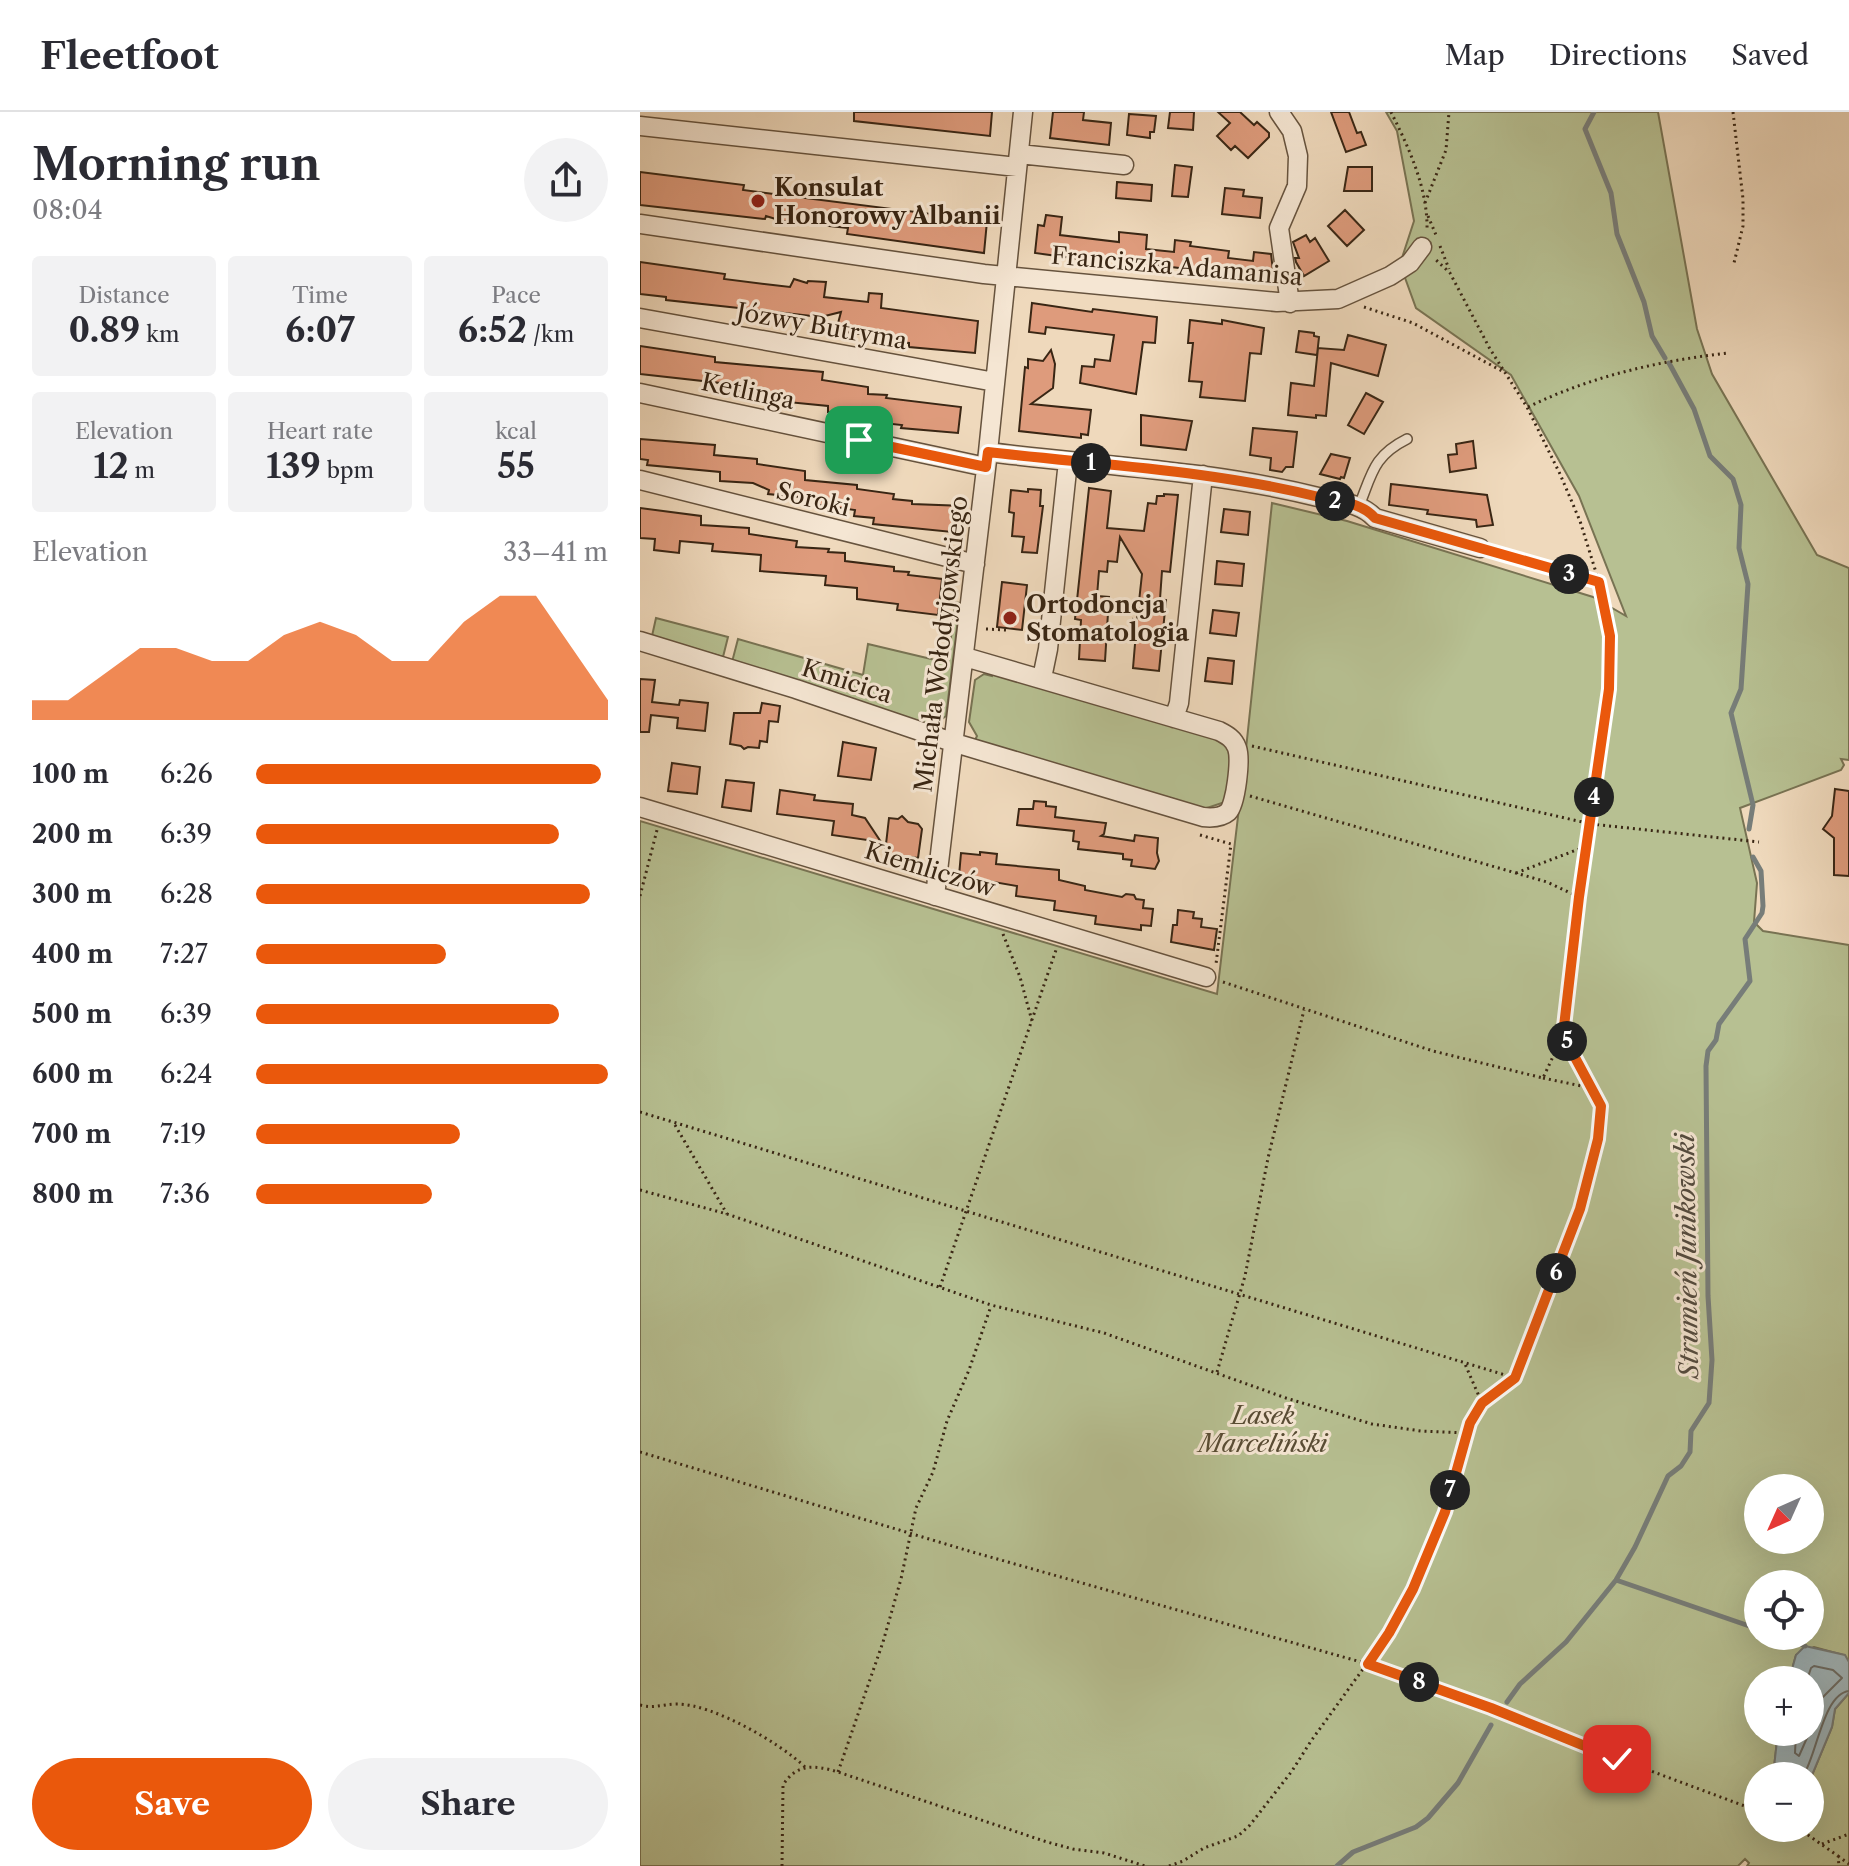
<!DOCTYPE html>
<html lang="en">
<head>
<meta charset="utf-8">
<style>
  body { margin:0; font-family:"Libre Caslon Text",serif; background:#f2f2f3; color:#2b2b33; height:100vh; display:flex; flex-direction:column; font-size:30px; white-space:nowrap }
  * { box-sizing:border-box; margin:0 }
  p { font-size:26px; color:#7c7c81 }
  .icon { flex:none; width:44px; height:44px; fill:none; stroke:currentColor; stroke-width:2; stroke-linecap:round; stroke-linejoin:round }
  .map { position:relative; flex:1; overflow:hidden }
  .panel { display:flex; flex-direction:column; background:#fff; width:640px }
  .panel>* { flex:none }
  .needle { width:52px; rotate:225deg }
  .fabs { position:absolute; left:1104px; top:1362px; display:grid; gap:16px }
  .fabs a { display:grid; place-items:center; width:80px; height:80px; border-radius:50%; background:#fff; box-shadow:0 8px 32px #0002; font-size:40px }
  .pin { position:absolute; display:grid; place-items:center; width:68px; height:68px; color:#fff; margin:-34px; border-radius:16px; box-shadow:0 4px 12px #0006 }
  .km { position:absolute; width:40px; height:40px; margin:-20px; border-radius:50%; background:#222; color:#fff; font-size:22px; line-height:40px; text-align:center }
  .round { display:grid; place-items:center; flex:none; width:84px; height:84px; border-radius:42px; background:#f2f2f3 }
  .headline { display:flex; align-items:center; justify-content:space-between; height:136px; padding:0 32px }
  h1 { font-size:44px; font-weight:800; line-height:60px }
  .metrics { display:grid; grid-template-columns:repeat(3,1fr); gap:12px; height:136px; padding:8px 32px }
  .metrics div { display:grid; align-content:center; border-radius:8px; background:#f2f2f3; text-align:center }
  .metrics b { font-size:34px; font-weight:800 }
  .metrics small { font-size:22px; font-weight:400 }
  .metrics p { font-size:22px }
  .chart { height:224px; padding:16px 32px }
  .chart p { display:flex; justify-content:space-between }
  .chart svg { width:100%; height:144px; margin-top:8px; fill:#ea580c; opacity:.7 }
  .cta { display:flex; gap:16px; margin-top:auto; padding:16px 32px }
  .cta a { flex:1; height:92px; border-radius:48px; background:#ea580c; color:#fff; font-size:32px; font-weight:800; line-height:92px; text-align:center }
  .cta a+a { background:#f2f2f3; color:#2b2b33 }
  ul { padding:0 32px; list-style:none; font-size:26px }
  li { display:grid; grid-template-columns:128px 96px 1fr; align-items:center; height:60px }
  li i { height:20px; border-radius:10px; background:#ea580c }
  header { display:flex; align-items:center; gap:48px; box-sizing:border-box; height:112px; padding:0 40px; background:#fff; border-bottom:2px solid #e1e1e2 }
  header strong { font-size:38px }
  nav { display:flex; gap:44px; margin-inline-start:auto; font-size:28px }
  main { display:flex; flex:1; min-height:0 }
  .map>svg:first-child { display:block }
</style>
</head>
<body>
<header>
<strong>Fleetfoot</strong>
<nav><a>Map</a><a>Directions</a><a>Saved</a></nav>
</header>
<main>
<section class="panel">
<div class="headline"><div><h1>Morning run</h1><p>08:04</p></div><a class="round"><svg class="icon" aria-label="share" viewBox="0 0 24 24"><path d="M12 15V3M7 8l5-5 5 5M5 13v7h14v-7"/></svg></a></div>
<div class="metrics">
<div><p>Distance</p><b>0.89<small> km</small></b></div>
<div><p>Time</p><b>6:07</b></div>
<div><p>Pace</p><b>6:52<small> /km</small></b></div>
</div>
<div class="metrics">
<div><p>Elevation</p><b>12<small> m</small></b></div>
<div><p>Heart rate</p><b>139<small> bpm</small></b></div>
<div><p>kcal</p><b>55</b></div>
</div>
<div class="chart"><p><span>Elevation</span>33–41 m</p>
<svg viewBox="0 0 160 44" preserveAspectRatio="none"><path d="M0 44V38L10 38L20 30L30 22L40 22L50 26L60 26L70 18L80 14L90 18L100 26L110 26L120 14L130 6L140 6L150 22L160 38V44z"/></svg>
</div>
<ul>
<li><b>100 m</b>6:26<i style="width:98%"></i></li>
<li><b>200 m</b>6:39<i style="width:86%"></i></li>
<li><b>300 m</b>6:28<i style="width:95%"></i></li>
<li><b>400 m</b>7:27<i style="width:54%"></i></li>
<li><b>500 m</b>6:39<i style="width:86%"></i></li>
<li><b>600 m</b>6:24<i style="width:100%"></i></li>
<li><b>700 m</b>7:19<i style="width:58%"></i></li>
<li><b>800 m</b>7:36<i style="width:50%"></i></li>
</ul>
<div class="cta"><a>Save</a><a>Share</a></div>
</section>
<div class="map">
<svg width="1209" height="1754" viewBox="0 0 1209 1754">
  <rect width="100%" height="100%" fill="#efd9bc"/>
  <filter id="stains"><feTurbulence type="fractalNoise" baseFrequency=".0025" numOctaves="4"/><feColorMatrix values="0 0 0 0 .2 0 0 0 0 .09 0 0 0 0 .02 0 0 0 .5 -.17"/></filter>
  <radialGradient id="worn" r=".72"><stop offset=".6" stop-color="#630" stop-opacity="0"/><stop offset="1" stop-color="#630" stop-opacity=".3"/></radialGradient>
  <!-- green -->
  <path fill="#b7c092" stroke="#787353" stroke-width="2" fill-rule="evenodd" d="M746,0H1018L1057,217L1072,262L1177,443L1209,456V648L1201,647L1204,653L1201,658L1100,696L1117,771L1114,810L1123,819L1209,833V1550L1204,1543L1174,1535L1156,1543L1149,1568H1118V1620H1138L1133,1664H1118V1716H1170V1668L1192,1615L1195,1597L1209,1581V1754H1107L1109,1751L1105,1747L1098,1754H0V709L577,882L606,637L632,391L707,409L953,485L986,504L939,384L871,263L776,196L760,152L774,109L757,19ZM1118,1376H1170V1428H1118ZM1118,1472H1170V1524H1118Z
    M315,490L320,491L306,604L298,610H290L289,614L92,550L98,527L223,563L228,532L308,551Z
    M16,506L88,525L83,545L12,524Z
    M353,559L572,623L591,636L588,689L564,697L335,628L337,624L329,610L335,568L344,562L352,564Z"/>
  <!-- water -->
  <path fill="#a0b7bd" stroke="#777d79" stroke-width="2" d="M1165,1534L1205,1543L1209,1550V1581L1195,1597L1192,1615L1170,1668V1664H1133L1138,1620H1170V1568H1149L1156,1543Z"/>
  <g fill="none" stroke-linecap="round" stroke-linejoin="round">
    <!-- shore -->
    <path stroke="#6c6e68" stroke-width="2" d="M1156,1620L1155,1641L1159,1644L1174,1610L1180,1588L1202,1566L1193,1558L1174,1554L1171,1556L1167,1568
      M1163,1664C1177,1643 1183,1582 1209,1579"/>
    <!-- stream -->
    <path stroke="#777d79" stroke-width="5" d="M954,0L945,17L971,81L977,122L1004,190L1012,224L1025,246
      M1029,251L1054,297L1070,344L1093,367L1101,393L1099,436L1108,472L1101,577L1091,601L1113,693L1109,717
      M976,1468L1118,1517
      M1140,1524L1165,1534
      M867,1590L880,1572L926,1530L976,1468L995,1435L1028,1364L1041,1354L1050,1340L1051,1319L1069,1291L1072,1248L1068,1184L1066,954L1068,939L1076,928L1079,912L1110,869L1105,827L1122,801L1123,794L1121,759L1113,745
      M697,1754L713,1740L776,1715L788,1706L818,1671L851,1613"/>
  </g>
  <!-- building -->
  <path fill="#de9b7c" stroke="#392614" stroke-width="2" d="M214,0H352L350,24L214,9Z
    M413,0H444L443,8L471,11L469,33L410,26Z
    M530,0H554L553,18L528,16Z
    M578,0H600L614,13L617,10L629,21V25L608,46L595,34L591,38L577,24L590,11Z
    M691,0H709L717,21L721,20L726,33L706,40Z
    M489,2L516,4L514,20H510V26L487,23Z
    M535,53L552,55L548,85L532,84Z
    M708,55H732V79H704Z
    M0,60L104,73L103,78L347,109L344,141L207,122L208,116L142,109L126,104L125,107L0,93Z
    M477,70L512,73L511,89L476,86Z
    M585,76L604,78L603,84L622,86L620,106L582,102Z
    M705,98L724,118L707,134L688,114Z
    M406,103L422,105L420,123L479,130V120L507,123L506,137L534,140L535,128L551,130L550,134L589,139L588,146L613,149L614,140L631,142L634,167L629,171L619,169V166L483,149L455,146V149L395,141L398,113L404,114Z
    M666,123L670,130L675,126L689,149L664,164L656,150L655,146H659L653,130Z
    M0,150L85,162L84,167L133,173L150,175L154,167L167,171L168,169L186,170L184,185L228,190L229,181L242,182L241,196L338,209L335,241L269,235V231L237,228L238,224L196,219L201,200L181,205L26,188V185L0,182Z
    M392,191L452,200L453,197L517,205L515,231L503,230L496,282L440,271L442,254L454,255L455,247L470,249L474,223L406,215L405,222L389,220Z
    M550,208L582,212V208L624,216L621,242L610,241L605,289L560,285L562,270L549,269L553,231H548Z
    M659,219L674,221V224L679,225L677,243L656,240Z
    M708,223L746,233L738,264L691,251L686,304L676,303V306L648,303L651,271L674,274L678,236L704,238Z
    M0,234L75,245V250L183,260L182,268L228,275V282L247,283L246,286L321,295L318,321L261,316L262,313L225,309V304L188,300V294L137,289L138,286L105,279L88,278L89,272L0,262Z
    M411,238L415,252L413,276L391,292L451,298L448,323L441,322V326L379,319L385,255L388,256V247L403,249Z
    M726,281L743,290L724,322L708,313Z
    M501,303L552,309L546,338L501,333Z
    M613,316L657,320L653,355H646L642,360L630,358L631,346L610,343Z
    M0,327L75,333L74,343L117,347V352L165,359V368L217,373V377L254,382L253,387L272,389V392L325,394L322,421L233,412L234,406L214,404L215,398L179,393V387L128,382L129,378L113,371L80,369V360L7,353L8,348L0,347Z
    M833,329L836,356L810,360L808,343L817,342L816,332Z
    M691,342L710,346L704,366L701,365L700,367L680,362Z
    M751,372L847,383L853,413L837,415L836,408L787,402L788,398L749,393Z
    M449,376L471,379L467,416L504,419L508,391L516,392L517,384H524V382L538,383L530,460L522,459L520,487L526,488L519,559L493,556L496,520H492L493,507L497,508L502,462L480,425L477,450L468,449L467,460L459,459L457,484L469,485L465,549L439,547L441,508L435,507Z
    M388,377L401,378L400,394H403L397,441L382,440L384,425L372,424L374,401L369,400L371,378L388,380Z
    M0,396L61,404V413L109,416V422L157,429L156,435L189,437L188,440L205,441V449L254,455V459L269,460L268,463L302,467L298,503L257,498L258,492L217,487V476L185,473L186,464L120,459L121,443L72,439L73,432L40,429L39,441L14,438L15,427L0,426Z
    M584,397L610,400L608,423L581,420Z
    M577,449L604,452L602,474L575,472Z
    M362,470L387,473L382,518L357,515Z
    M573,498L599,501L596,524L570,521Z
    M568,546L594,549L592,572L565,569Z
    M0,567L15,568L12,590L39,593L40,588L68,591L65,619L37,616L38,606L11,603L9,620H0Z
    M122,591L140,594L138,610L129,609L127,630L120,629L119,636L108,635L104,637L101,634L90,632L94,601H120Z
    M203,630L236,636L231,668L198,664Z
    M32,651L60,655L57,682L28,679Z
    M86,668L114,671L111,699L82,695Z
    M1195,677L1209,679V764L1194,763V726L1183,717L1192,704Z
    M140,678L175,683L174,688L213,692L212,703L225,706L241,730L192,723L194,709L137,702Z
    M394,689L406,690V694L416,695L415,705L466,711L464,722L461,724L494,729L495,723L518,726L517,741L519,749L515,757L491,754L492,748L483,747V742L438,737L439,730L433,729L434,719L377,713L379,697H393Z
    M262,704L268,710L278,712L282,717L278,746L271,745L266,751L260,743L245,741L249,706L258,707Z
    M340,740L357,742L356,752L419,758V768L445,774V778L482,785L486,782L494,783L496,787L504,788L503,796L513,797L511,814L501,813V818L455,812L456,804L414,798L415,789L376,784L377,774L319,764L321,741L340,743Z
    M538,798L554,800L553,806L562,807L561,815L577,817L574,838L531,830L533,813H537Z"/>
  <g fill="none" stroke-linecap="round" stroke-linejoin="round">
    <!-- service casing -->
    <g stroke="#66533e" stroke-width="12">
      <path id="service" d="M719,394C732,362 733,344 767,327"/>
    </g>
    <!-- minor casing -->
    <g stroke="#66533e" stroke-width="21">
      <path id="minor" d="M639,0L652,19L658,44L657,74L639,116L650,191
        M0,14L377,55
        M379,42L484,53
        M0,112L344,162L637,190L698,187L750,164L770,151L782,135
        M0,206L355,270
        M0,281L346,355
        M348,340C458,354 570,358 678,385C698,390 720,390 735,406L840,436
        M0,368L335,452
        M0,529L156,577L315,631L563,705C572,706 581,706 588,700C596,692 601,647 597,636C594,627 587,623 579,619L325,545
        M402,566L408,537L428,349
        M534,606L539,591L563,363
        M0,695L566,865
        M295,784L348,340L383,0"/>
    </g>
    <!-- path -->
    <path stroke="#392614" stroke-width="3" stroke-dasharray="2 4" stroke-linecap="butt" d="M751,0C769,36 788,77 787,118
      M1093,0L1103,87V114L1094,151
      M785,91L806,38L809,0
      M788,104L796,123
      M800,134L809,157
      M724,195L773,211L862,259
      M888,295C952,264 1018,249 1088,241
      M855,440L959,470
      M346,517L366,518
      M612,634L951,712L1119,730
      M610,684L907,770L939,785
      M560,723L591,732L576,852
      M876,761L947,734
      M0,784L17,718
      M363,822L380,865L392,909
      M583,870L793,939L903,966L923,923L939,785L969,577L970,524L959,470L940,409L920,362L887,295L850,237L810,161L795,147
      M903,966L951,976
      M0,1000L875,1266
      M35,1013L87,1102
      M0,1078L87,1102L351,1193L464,1221L646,1286L732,1312L781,1319L825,1321
      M300,1175L416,838
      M577,1260L605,1164L628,1046L664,898
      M842,1291L875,1266L940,1097L958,1027L961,994L923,923
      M0,1340L329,1439L728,1552L851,1596L904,1619L1118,1699
      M0,1593C14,1597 23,1592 37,1592C73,1592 140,1631 165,1655
      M198,1660L243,1530L261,1467L276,1396L293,1360L307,1309L329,1258L351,1194
      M1158,1716L1198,1744L1199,1754
      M1182,1732L1209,1722
      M1198,1744L1209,1752
      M142,1754L143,1673C157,1651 175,1653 198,1660L407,1730L433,1737L464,1741L505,1754
      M529,1754L543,1749L564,1736L598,1724L610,1713L652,1659L671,1629L749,1521L773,1477L805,1400L825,1321L842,1291L825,1252"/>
    <!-- service -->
    <use href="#service" stroke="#f5e6d3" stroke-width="9"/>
    <!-- minor -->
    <use href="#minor" stroke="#f5e6d3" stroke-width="18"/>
  </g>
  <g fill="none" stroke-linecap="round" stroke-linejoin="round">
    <!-- route casing -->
    <g stroke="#fff" stroke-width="16">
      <path id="route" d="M219,328L346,355L348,340C459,353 571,358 679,385C699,390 721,390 735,406L959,470L970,524L969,577L939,785L923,923L961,994L958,1027L940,1097L875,1266L842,1291L830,1311L805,1400L773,1477L749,1521L728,1552L851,1596L977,1647"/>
    </g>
    <!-- route -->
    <use href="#route" stroke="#ea580c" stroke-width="10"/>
  </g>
  <!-- markers -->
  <g fill="#8f2418" stroke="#f5e6d3" stroke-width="3">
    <circle cx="118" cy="89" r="8"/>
    <circle cx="370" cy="506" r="8"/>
  </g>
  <g text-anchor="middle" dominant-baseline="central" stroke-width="6" stroke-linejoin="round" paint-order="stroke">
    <!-- poi labels -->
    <g font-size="24" font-weight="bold" fill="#392614" stroke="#f5e6d3" text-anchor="start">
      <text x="134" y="75">Konsulat<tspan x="134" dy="28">Honorowy Albanii</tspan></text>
      <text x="386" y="492">Ortodoncja<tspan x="386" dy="28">Stomatologia</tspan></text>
    </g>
    <!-- street labels -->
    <g font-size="24" fill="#392614" stroke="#f5e6d3">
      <text transform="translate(537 154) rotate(5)">Franciszka Adamanisa</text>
      <text transform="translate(182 214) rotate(10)">Józwy Butryma</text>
      <text transform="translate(108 279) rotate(12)">Ketlinga</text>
      <text transform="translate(173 387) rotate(14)">Soroki</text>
      <text transform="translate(301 532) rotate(-83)">Michała Wołodyjowskiego</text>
      <text transform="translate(207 569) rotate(18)">Kmicica</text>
      <text transform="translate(290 757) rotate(17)">Kiemliczów</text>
    </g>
    <!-- park labels -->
    <g font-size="24" font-style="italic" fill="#584c34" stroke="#f5e6d3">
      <text x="623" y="1303">Lasek<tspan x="623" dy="28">Marceliński</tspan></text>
    </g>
    <!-- water labels -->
    <g font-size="26" font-style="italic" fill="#534a3e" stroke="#f5e6d3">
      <text transform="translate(1047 1144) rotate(-91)">Strumień Junikowski</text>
    </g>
  </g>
  <rect width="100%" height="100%" filter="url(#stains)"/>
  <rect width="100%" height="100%" fill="url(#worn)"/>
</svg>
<div class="fabs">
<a><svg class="needle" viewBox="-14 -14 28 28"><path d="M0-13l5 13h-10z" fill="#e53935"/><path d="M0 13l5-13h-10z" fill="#7c7c81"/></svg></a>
<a><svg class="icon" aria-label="locate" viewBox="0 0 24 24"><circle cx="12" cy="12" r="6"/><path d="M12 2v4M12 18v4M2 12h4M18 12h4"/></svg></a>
<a>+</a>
<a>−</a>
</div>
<div class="pin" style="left:219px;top:328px;background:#1e9e55"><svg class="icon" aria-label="arrive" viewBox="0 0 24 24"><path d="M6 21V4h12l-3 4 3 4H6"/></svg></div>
<div class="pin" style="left:977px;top:1647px;background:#d93025"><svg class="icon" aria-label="check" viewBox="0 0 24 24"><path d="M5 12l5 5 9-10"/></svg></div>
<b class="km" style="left:451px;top:351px">1</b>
<b class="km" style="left:695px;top:389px">2</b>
<b class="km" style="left:929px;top:462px">3</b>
<b class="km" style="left:954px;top:685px">4</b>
<b class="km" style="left:927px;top:929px">5</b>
<b class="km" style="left:916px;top:1161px">6</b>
<b class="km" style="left:810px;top:1378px">7</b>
<b class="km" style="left:779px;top:1570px">8</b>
</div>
</main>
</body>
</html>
